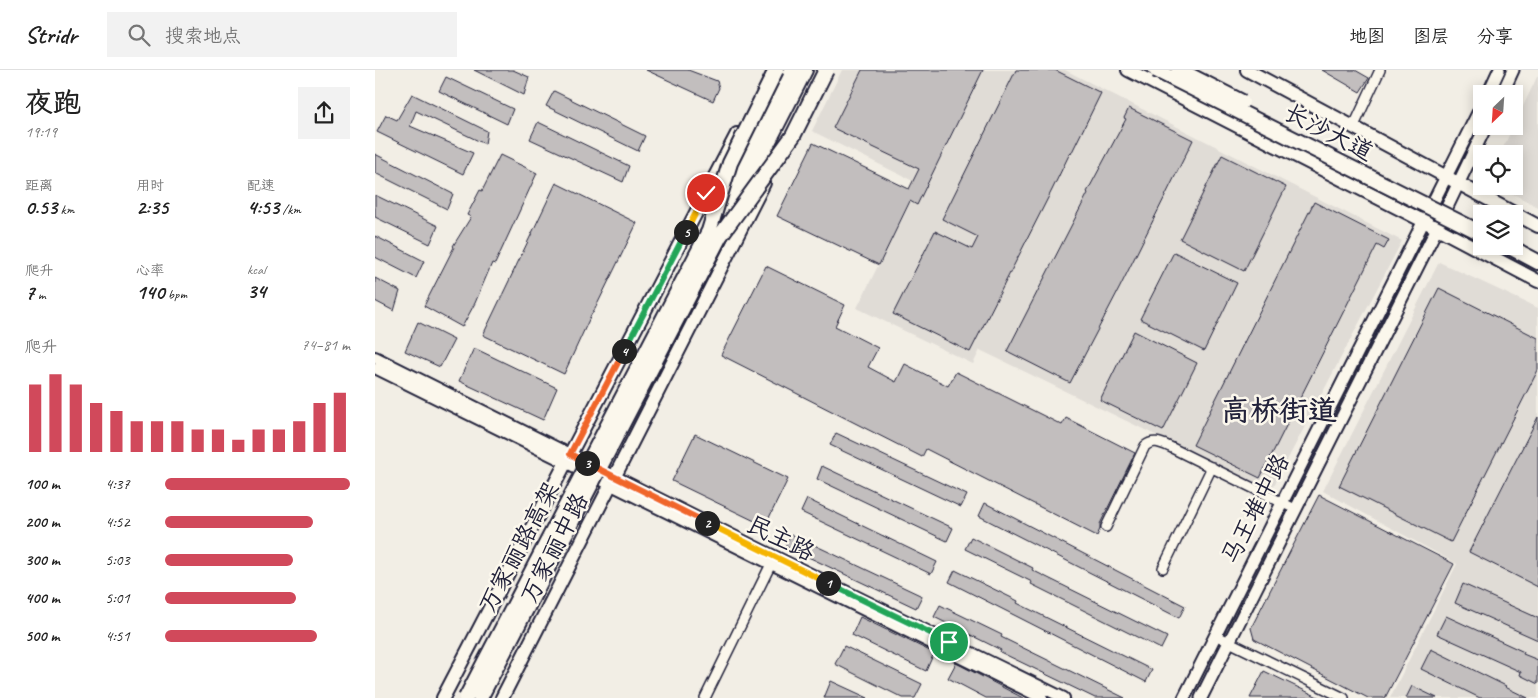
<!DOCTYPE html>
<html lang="zh">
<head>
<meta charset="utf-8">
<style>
  body { margin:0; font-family:Caveat,"LXGW WenKai TC",sans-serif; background:#f2f2f2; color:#222; height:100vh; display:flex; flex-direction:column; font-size:19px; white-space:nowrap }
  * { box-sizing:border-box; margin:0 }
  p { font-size:16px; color:#767676 }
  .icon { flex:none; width:28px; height:28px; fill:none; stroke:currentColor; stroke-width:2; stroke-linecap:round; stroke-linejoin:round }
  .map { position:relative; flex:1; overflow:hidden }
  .panel { display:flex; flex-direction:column; background:#fff; width:375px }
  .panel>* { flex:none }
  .needle { width:32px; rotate:205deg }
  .tools { position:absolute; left:1098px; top:15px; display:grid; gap:10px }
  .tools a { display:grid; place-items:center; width:50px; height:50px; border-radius:0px; background:#fff; box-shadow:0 2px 12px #0003; font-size:25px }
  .pin { position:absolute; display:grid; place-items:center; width:42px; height:42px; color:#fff; margin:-21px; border:2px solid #fff; border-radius:50%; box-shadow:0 1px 5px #0007 }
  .km { position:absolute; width:25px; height:25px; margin:-12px; border-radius:50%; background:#222; color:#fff; font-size:14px; line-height:25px; text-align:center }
  .round { display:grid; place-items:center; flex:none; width:52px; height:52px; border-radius:0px; background:#f2f2f2 }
  .headline { display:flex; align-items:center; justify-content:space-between; height:85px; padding:0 25px }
  h1 { font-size:28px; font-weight:700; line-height:38px }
  .stats { display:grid; grid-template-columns:repeat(3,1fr); gap:8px; height:85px; padding:5px 25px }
  .stats div { display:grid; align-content:center }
  .stats b { font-size:21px; font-weight:700 }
  .stats small { font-size:14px; font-weight:400 }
  .stats p { font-size:14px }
  .chart { height:140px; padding:10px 25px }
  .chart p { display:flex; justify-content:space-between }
  .chart svg { width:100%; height:90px; margin-top:5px; stroke:#d1495b; stroke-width:6 }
  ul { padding:0 25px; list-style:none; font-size:16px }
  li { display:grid; grid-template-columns:80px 60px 1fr; align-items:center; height:38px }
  li i { height:12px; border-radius:6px; background:#d1495b }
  header { display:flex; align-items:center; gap:30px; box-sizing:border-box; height:70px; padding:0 25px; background:#fff; border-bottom:1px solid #e0e0e0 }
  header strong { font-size:24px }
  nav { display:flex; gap:28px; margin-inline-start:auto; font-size:18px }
  .search { width:350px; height:45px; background:#f2f2f2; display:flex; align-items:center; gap:12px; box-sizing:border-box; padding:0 18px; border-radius:0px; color:#767676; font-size:19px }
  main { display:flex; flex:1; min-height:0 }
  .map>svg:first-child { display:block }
</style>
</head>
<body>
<header>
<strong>Stridr</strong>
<div class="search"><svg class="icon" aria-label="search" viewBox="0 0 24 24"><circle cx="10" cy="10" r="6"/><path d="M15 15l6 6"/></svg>搜索地点</div>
<nav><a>地图</a><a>图层</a><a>分享</a></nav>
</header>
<main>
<section class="panel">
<div class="headline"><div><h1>夜跑</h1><p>19:19</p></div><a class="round"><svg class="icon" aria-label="share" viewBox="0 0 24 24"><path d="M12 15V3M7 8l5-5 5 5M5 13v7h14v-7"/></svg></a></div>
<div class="stats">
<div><p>距离</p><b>0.53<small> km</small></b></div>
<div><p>用时</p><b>2:35</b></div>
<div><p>配速</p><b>4:53<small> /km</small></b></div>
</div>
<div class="stats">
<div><p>爬升</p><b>7<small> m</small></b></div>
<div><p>心率</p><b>140<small> bpm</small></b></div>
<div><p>kcal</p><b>34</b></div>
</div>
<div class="chart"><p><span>爬升</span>74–81 m</p>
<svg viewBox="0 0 160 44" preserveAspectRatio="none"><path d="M5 44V11M15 44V6M25 44V11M35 44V20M45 44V24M55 44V29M65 44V29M75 44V29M85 44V33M95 44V33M105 44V38M115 44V33M125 44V33M135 44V29M145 44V20M155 44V15"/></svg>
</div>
<ul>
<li><b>100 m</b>4:37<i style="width:100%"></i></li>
<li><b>200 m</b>4:52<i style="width:80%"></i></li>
<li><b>300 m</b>5:03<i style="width:69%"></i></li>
<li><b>400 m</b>5:01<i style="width:71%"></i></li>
<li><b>500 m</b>4:51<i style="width:82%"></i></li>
</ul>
</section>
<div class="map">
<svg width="1163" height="628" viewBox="0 0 1163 628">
  <rect width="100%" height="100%" fill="#f2eee5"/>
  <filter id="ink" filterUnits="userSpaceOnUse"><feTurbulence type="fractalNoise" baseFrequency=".02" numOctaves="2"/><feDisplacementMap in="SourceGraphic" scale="10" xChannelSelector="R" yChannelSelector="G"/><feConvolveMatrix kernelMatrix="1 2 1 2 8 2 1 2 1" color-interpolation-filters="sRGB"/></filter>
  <g filter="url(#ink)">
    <!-- built -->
    <path fill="#e0dcd6" d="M467,0H690L1027,171L896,421L605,280L598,294L482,238L544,114L437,61Z
      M1162,7H1163V137L1123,116H1139V84H1125Z
      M1064,192L1163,238V628H1015L1082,494L948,421Z"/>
    <!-- building -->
    <path fill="#c2bebe" stroke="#22223b" d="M99,0H138L154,7L149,25Z
      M271,0H313L342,11L344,18L338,31Z
      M487,0H608L542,135L535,131L504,195L402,146L438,73L534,119L544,99L458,58Z
      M641,0H680L726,23L696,84L695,83L677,120L595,282L518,244L560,161L597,179L603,167L567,149Z
      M947,0H980L994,8L985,22Z
      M71,7L138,39L132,54L64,21Z
      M179,21L270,66L263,81L171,36Z
      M37,24L112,61L110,74L41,41L35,56L98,83L88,104L2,62L11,45L22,50Z
      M754,38L818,70L745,217L695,313L632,281L713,123L712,122L751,49L749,48Z
      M163,52L254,96L248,112L155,69Z
      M0,84L78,124L72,139L0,103Z
      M125,85L162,103L120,194L117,193L100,233L87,257L49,236L79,177L78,176L96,147L92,145L105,120L107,121Z
      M847,85L911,117L869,201L805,169Z
      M181,113L262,153L218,243H217L189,304L108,265Z
      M0,125L63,156L55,174L0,147Z
      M939,132L1014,170L1009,179L1002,175L885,408L818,375Z
      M0,166L49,191L41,208L0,187Z
      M799,182L862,213L829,281L765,249Z
      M391,196L470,235L460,256L503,278L493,297L521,312L530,294L573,316L581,302L687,355L691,348L760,383L725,454V459L722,466L551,379L547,387L346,285Z
      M0,208L25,221L19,241L0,231Z
      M1064,218L1163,268V300L1076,472L964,416Z
      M43,252L79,270L65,297L30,281Z
      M759,261L822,293L788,361L725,330Z
      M99,278L182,318L168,350L84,311Z
      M1163,347V517L1094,482Z
      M461,363L592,425L586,437L455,375Z
      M320,364L413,409L390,456L297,411Z
      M447,396L578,458L572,471L442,409Z
      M944,425L1079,494L1010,628H993L879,569L876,558Z
      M432,429L562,492L556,504L426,442Z
      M610,433L810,536L804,548L604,446Z
      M416,464L547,526L541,538L410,476Z
      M596,467L658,498L657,500L792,567L786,579L656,514L657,512L590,479Z
      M580,500L643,531L642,533L777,600L771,612L574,512Z
      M1088,514L1163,548V570L1080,533Z
      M565,535L627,565L626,567L750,628H720L625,582L626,580L559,547Z
      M1071,546L1149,582L1148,584L1163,590V614L1145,605L1146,602L1062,564Z
      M485,547L559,583L551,601L477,565Z
      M469,576L547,614L540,628H528L460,594Z
      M1056,579L1131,616L1130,617L1153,628H1105L1046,599Z
      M581,593L587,596L648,628H611L573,608Z
      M889,601L945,628H875Z
      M456,611L493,628H449Z
      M1037,616L1062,628H1031Z"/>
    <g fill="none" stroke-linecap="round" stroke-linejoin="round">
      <!-- minor casing -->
      <g stroke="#22223b" stroke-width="12">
        <path id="minor" d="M978,58L1005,0
          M731,457L770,376C778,369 786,373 795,377L920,439
          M788,498L837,397
          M840,565L969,628
          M330,628L396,494"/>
      </g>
      <!-- tertiary casing -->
      <g stroke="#22223b" stroke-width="14">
        <path id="tertiary" d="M0,287L403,488L689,628
          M0,298L667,628"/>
      </g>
      <!-- secondary casing -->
      <g stroke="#22223b" stroke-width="15">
        <path id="secondary" d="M1113,24L1124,0
          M1127,24L1138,0
          M809,628L1106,37
          M826,628L1062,158L1111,56"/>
      </g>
      <!-- primary casing -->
      <g stroke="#22223b" stroke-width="16">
        <path id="primary" d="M753,0L1062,158L1163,211
          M872,0L1163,156
          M68,628L362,64
          M127,628L389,113"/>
      </g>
      <!-- trunk casing -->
      <g stroke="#22223b" stroke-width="18">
        <path id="trunk" d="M357,143L430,0
          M343,144L416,0
          M1133,176L1163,192"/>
      </g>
      <!-- minor -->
      <use href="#minor" stroke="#fbf7ec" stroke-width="9"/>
      <!-- tertiary -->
      <use href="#tertiary" stroke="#fbf7ec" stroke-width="10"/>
      <!-- secondary -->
      <use href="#secondary" stroke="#fbf7ec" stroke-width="11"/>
      <!-- primary -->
      <use href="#primary" stroke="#fbf7ec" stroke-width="12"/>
      <!-- trunk -->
      <use href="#trunk" stroke="#fbf7ec" stroke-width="14"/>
      <!-- trunk-bridge casing -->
      <g stroke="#22223b" stroke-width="18" stroke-linecap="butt">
        <path id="trunk-bridge" d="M781,0L1106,163
          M804,0L867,32
          M91,628L334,161L355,93L401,0
          M105,628L345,166L418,66L451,0"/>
      </g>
      <!-- trunk-bridge -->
      <use href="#trunk-bridge" stroke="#fbf7ec" stroke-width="14"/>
    </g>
  </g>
  <g fill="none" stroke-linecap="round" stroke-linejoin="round" filter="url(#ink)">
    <!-- split-1 casing -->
    <g stroke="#fff" stroke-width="10">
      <path id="split-1" d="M453,513L574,572"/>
    </g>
    <!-- split-2 casing -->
    <g stroke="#fff" stroke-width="10">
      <path id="split-2" d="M332,453L453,513"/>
    </g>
    <!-- split-3 casing -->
    <g stroke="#fff" stroke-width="10">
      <path id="split-3" d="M212,393L332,453"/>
    </g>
    <!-- split-4 casing -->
    <g stroke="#fff" stroke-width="10">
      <path id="split-4" d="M212,393L195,384L249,281"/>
    </g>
    <!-- split-5 casing -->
    <g stroke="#fff" stroke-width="10">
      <path id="split-5" d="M249,281L311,162"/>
    </g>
    <!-- split-6 casing -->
    <g stroke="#fff" stroke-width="10">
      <path id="split-6" d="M311,162L331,123"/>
    </g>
    <!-- split-1 -->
    <use href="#split-1" stroke="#22a559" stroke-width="6"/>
    <!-- split-2 -->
    <use href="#split-2" stroke="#f5b400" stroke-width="6"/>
    <!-- split-3 -->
    <use href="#split-3" stroke="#f0652b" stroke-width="6"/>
    <!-- split-4 -->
    <use href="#split-4" stroke="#f0652b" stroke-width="6"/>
    <!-- split-5 -->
    <use href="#split-5" stroke="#22a559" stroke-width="6"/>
    <!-- split-6 -->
    <use href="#split-6" stroke="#f5b400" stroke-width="6"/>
  </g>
  <g text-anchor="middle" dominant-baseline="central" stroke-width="5" stroke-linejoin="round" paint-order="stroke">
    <!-- street labels -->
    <g font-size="24" fill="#22223b" stroke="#fbf7ec">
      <text transform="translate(954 62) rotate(27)">长沙大道</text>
      <text transform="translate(880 439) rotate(-63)">马王堆中路</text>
      <text transform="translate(406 468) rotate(26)">民主路</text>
      <text transform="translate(144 477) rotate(-62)">万家丽路高架</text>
      <text transform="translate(179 478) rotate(-63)">万家丽中路</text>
    </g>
    <!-- district labels -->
    <g font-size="29" font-weight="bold" fill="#22223b" stroke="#fbf7ec">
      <text x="904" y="340">高桥街道</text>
    </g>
  </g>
</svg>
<div class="tools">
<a><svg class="needle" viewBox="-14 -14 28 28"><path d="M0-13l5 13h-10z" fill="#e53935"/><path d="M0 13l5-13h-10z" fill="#767676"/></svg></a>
<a><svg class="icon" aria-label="locate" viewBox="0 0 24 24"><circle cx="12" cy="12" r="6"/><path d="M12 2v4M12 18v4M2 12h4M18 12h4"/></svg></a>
<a><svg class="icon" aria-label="layers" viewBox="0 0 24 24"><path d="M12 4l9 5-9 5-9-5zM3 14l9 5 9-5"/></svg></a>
</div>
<div class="pin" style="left:574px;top:572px;background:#1e9e55"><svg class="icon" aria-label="arrive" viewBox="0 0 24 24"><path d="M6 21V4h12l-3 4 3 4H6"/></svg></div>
<div class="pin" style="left:331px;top:123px;background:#d93025"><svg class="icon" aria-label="check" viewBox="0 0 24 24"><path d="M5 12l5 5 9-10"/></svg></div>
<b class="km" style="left:453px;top:513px">1</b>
<b class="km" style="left:332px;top:453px">2</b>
<b class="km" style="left:212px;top:393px">3</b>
<b class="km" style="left:249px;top:281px">4</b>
<b class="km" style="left:311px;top:162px">5</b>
</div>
</main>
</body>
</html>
